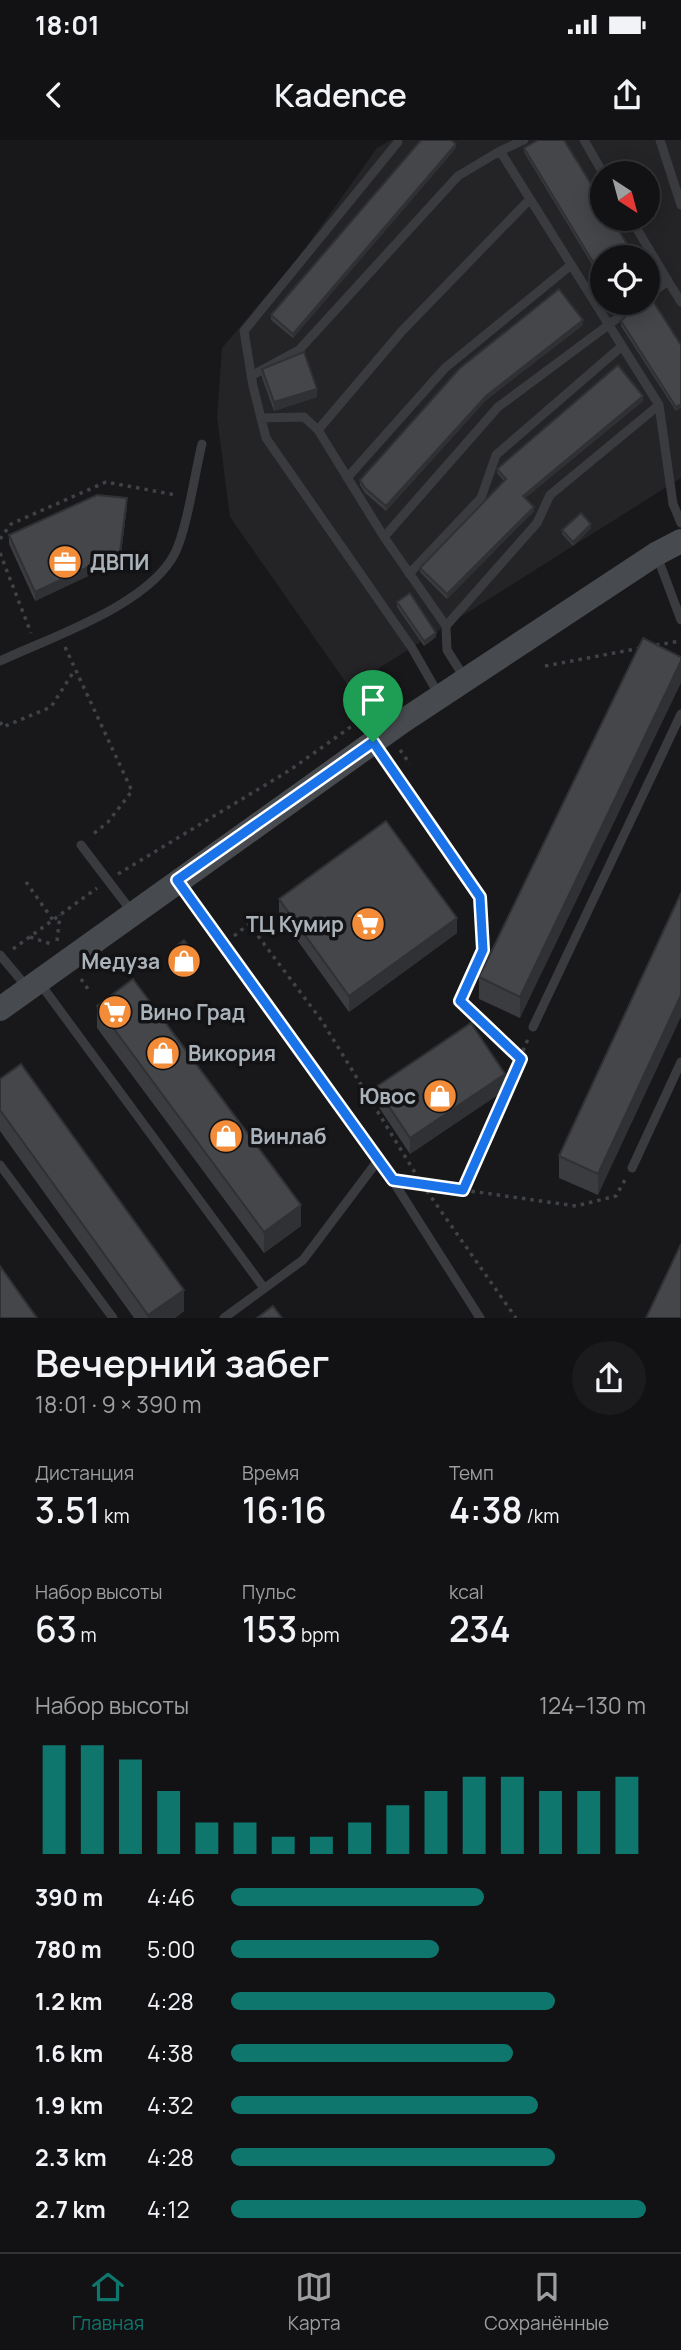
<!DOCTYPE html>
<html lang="ru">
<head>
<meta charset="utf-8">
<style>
  body { margin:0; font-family:Manrope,sans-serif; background:#1b1b1d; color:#f1f3f6; height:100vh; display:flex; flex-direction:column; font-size:26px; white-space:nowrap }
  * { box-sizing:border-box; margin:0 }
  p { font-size:23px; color:#9c9ea0 }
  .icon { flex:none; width:38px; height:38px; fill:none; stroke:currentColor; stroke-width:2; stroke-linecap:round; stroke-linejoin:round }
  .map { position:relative; height:1178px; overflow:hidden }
  .details { display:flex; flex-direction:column; background:#121214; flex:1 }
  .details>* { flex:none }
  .needle { width:46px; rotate:144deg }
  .controls { position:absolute; left:590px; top:21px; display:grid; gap:14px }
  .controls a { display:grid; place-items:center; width:70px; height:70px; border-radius:50%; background:#121214; box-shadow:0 4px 18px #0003,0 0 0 2px #313234; font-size:35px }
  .pin { position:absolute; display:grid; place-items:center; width:60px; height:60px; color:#fff; margin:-72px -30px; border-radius:50% 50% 50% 0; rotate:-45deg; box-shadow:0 0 7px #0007 }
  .pin .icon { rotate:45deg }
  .round { display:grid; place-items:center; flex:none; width:74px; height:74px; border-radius:37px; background:#1b1b1d }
  .head { display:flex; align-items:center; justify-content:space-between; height:119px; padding:0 35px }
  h1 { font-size:38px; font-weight:600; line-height:52px }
  .stats { display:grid; grid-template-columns:repeat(3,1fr); gap:10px; height:119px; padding:7px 35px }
  .stats div { display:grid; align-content:center }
  .stats b { font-size:35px; font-weight:600 }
  .stats small { font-size:19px; font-weight:400 }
  .stats p { font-size:19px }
  .chart { height:196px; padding:14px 35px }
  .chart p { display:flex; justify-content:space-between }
  .chart svg { width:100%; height:126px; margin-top:7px; stroke:#0f766e; stroke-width:6 }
  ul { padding:0 35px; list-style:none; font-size:23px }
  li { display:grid; grid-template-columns:112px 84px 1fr; align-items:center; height:52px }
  li i { height:18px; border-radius:9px; background:#0f766e }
  .status { display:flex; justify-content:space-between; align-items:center; height:49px; padding:0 35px; background:#121214; direction:ltr }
  .status svg { height:19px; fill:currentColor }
  header { display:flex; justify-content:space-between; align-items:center; height:91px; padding:0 35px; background:#121214; font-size:32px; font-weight:600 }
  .tabs { display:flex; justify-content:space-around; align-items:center; height:98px; border-top:2px solid #313234; background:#121214; font-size:19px; color:#9c9ea0 }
  .tabs a { display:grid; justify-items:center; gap:4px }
  .tabs .current { color:#0f766e }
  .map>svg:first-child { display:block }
</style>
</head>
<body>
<div class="status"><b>18:01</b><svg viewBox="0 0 49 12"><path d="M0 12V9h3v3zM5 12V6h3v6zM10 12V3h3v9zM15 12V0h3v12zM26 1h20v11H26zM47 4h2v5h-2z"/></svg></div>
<header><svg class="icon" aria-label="back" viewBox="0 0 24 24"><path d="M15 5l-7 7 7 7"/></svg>Kadence<svg class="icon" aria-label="share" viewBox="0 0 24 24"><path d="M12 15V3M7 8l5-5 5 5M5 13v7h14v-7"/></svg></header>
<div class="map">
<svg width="681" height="1178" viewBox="0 0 681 1178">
  <rect width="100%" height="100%" fill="#18181a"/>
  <!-- built -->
  <path fill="#242427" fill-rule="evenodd" d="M391,0H681V338L349,547L230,377L217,277L222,208L299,117L377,8ZM602,33H648V79H602ZM602,117H648V163H602Z"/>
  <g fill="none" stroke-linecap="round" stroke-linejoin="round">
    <!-- path -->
    <path stroke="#3f4246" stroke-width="3.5" stroke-dasharray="3.5 5" stroke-linecap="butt" d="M0,399L11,384L106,342L176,355
      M0,413L31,493
      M656,505L681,501
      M65,507L132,651L108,682L91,696
      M545,526L641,508
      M0,582L3,587L51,567L74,531
      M400,610L410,624
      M118,734L290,630L369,574L375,576
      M26,742L53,780
      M481,769L483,810L460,861L521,919
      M234,796L249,784L322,881L422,1044L516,1178
      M30,797L51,804
      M57,801L60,775
      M13,809L97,748
      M81,839L90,852
      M411,1042L463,1050L528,899
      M463,1050L576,1066L616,1056L626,1038"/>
    <!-- lane -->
    <path stroke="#393b3f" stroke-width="9" d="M584,0L603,33
      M660,0L681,65
      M398,2L244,191L253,246L266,298L412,508L439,555
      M500,11L524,0
      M631,79L668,141L648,156
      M668,141L681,162
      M251,236L299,210L458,36L500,11L659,265L673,364L681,383
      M261,278L304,277L318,290L384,397L446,486L447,510L464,537
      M318,290L402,191L530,59
      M347,338L445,228L571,125
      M384,397L498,267L638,163
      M657,416L681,480
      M409,434L481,358L496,315L622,206
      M446,486L537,383L550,355L659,265
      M0,521C51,497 149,465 175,413C187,389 195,332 202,304
      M374,603L480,757
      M81,705L132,772
      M180,744L379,1019L480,1178
      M0,815L26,846
      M39,842L264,1148
      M533,887L681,574
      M0,1025L113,1178
      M632,1028L681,922
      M224,1178L303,1120L379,1019"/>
    <!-- secondary -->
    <path stroke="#474b4f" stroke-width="24" d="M0,869L403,581L656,414L681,401"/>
  </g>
  <!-- wall -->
  <path fill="#3a3c40" d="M456,8L293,198L271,180V175Z
    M524,8L602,117V141L524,12Z
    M621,181L681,205L676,271L621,186Z
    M583,185L486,260L386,371L365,353L360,345V340Z
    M262,229L317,257L274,271L262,238Z
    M643,261L525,358L534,371L447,459L420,432V428L504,341L497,333V329Z
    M127,366L120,421L35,461L9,404V395Z
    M591,388L573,406L562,394V390Z
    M397,462L436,497L424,506L397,467Z
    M643,498L520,878L479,859V837Z
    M681,753L598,1055L559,1038V1016Z
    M279,759L457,793L349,872L279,775Z
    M171,811L194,817L182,827L171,815Z
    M97,866L301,1086L264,1113L97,888Z
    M0,939L184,1171L175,1178H134L0,991Z
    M376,947L505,950L410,1014L376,963Z"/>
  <!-- shaded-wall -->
  <path fill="#303134" d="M456,4V8L293,198V194Z
    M621,163H627L619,169V164Z
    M583,180V185L486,260L386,371V366L486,256Z
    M317,249V257L274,271V262Z
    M643,256V261L523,360V356Z
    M681,264V268L676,271V267Z
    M127,358V366L120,421L35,461V452Z
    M534,367V371L447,459V454Z
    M591,384V388L573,406V402Z
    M436,493V497L424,506V501Z
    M681,521V543L520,878V857Z
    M457,778V793L349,872V856Z
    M194,813V817L182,827V823Z
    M681,855V877L598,1055V1034Z
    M505,934V950L410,1014V998Z
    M301,1065V1086L264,1113V1092Z
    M184,1150V1171L175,1178H148V1175Z"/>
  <!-- building -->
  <path fill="#44464a" stroke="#303134" stroke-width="2" d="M421,0H451L456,4L293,194L271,175Z
    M538,0H564L602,62V79H612L635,117H602V137L524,8Z
    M559,149L583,180L486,256L386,366L365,348L360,340L460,228Z
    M648,158H651L681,205V264L676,267L621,181L640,163H648Z
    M304,212L317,249L274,262L262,229Z
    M618,225L643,256L523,356L534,367L447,454L420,428L506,339L497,329Z
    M97,355L127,358L120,412L35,452L9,395Z
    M581,373L591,384L573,402L562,390Z
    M410,453L436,493L424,501L397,462Z
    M643,498L681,517V521L520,857L479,837Z
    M386,681L457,778L349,856L279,759Z
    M681,753V855L598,1034L559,1016Z
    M184,800L194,813L182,823L171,811Z
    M133,839L301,1065L264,1092L97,866Z
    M471,883L505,934L410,998L376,947Z
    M21,924L184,1150L148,1175L0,970V939Z
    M681,1104V1178H646Z
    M0,1126L37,1178H0Z
    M273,1166L282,1178H257Z"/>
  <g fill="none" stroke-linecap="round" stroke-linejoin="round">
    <!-- route casing -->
    <g stroke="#fff" stroke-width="14">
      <path id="route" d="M373,602L480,757L483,810L460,861L521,919L463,1050L393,1040L177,740Z"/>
    </g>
    <!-- route -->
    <use href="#route" stroke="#1a73e8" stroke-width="9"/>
  </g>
  <!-- icons -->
  <defs>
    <g id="office-disc" transform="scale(1.75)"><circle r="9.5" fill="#f28c38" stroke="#131315"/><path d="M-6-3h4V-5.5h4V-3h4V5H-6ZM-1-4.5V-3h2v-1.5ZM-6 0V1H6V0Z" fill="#fff"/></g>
    <g id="supermarket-disc" transform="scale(1.75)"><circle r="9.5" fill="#f28c38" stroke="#131315"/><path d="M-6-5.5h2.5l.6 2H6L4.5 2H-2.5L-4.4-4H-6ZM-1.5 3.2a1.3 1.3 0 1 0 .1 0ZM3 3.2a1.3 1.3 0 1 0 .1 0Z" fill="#fff"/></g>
    <g id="shop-disc" transform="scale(1.75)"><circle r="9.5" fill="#f28c38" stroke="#131315"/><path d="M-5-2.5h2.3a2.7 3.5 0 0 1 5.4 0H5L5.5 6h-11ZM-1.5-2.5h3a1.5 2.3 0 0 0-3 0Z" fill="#fff"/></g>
  </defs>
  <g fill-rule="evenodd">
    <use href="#office-disc" x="65" y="422"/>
    <use href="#supermarket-disc" x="368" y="784"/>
    <use href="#shop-disc" x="184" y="821"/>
    <use href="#supermarket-disc" x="115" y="872"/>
    <use href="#shop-disc" x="163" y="913"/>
    <use href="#shop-disc" x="440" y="956"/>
    <use href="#shop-disc" x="226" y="996"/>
  </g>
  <g text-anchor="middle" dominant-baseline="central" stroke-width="7" stroke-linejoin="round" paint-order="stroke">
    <!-- poi labels -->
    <g font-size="21" font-weight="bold" fill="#aab2ba" stroke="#131315" text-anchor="start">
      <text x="90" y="422">ДВПИ</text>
      <text x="344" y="784" text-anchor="end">ТЦ Кумир</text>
      <text x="160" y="821" text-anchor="end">Медуза</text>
      <text x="140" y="872">Вино Град</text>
      <text x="188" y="913">Викория</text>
      <text x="416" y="956" text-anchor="end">Ювос</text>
      <text x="250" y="996">Винлаб</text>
    </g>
  </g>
</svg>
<div class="controls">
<a><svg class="needle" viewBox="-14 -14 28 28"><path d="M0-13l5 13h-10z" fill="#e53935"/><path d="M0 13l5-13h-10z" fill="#9c9ea0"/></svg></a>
<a><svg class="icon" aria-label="locate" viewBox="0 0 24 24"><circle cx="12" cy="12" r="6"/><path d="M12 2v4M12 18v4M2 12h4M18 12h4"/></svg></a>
</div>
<div class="pin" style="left:373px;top:602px;background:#1e9e55"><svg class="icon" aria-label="arrive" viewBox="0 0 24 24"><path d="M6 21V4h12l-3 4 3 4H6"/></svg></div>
</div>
<section class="details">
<div class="head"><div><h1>Вечерний забег</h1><p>18:01 · 9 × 390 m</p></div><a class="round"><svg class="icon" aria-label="share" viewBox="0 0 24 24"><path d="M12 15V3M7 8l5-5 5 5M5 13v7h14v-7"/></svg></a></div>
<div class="stats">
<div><p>Дистанция</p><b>3.51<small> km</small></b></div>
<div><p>Время</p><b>16:16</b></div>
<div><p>Темп</p><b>4:38<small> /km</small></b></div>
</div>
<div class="stats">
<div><p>Набор высоты</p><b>63<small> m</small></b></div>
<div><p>Пульс</p><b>153<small> bpm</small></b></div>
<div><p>kcal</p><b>234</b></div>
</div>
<div class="chart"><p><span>Набор высоты</span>124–130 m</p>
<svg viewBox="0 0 160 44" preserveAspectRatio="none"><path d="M5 44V6M15 44V6M25 44V11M35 44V22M45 44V33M55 44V33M65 44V38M75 44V38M85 44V33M95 44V27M105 44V22M115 44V17M125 44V17M135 44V22M145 44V22M155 44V17"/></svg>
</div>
<ul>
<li><b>390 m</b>4:46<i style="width:61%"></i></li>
<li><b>780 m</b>5:00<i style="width:50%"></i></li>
<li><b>1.2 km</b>4:28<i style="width:78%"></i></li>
<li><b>1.6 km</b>4:38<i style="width:68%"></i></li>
<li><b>1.9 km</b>4:32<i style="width:74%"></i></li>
<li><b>2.3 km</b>4:28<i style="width:78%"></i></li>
<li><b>2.7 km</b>4:12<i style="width:100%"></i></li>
</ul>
</section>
<nav class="tabs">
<a class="current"><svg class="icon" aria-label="home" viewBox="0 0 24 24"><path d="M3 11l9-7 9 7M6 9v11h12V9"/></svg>Главная</a>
<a><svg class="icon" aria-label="map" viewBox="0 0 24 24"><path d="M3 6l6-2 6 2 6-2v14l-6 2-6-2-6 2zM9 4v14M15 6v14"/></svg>Карта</a>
<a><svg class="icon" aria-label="saved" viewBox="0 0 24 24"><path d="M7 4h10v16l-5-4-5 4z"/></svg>Сохранённые</a>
</nav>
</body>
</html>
